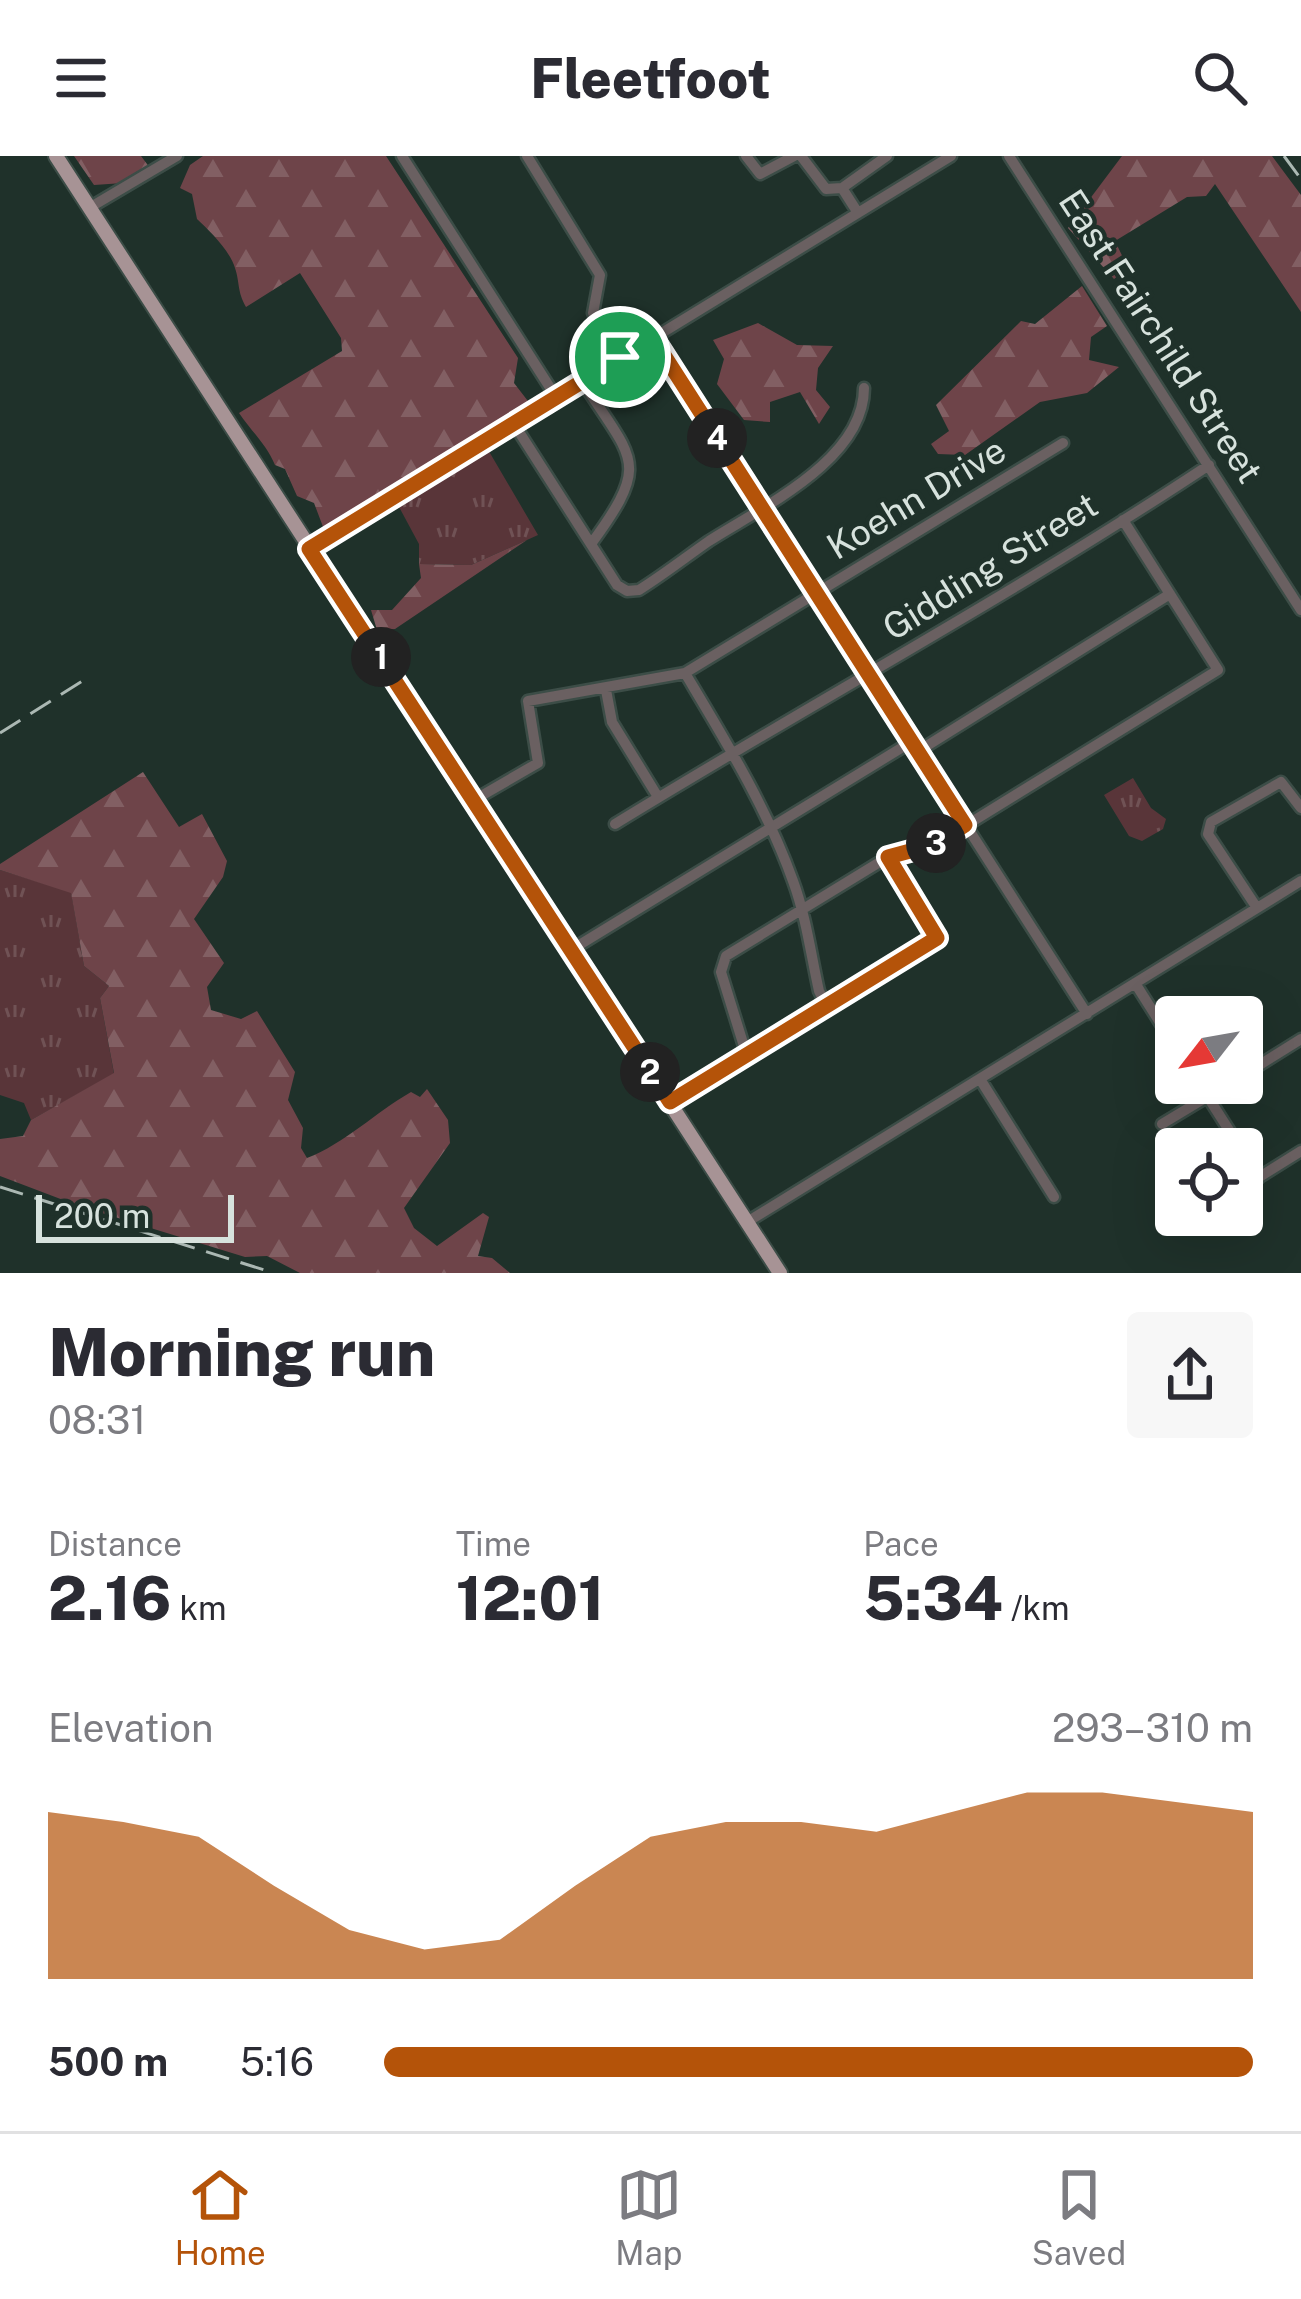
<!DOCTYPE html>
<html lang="en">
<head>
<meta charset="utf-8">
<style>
  body { margin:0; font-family:"Public Sans",sans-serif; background:#f7f7f7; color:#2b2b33; height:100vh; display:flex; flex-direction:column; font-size:45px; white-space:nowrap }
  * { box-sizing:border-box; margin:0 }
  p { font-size:39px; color:#7c7c81 }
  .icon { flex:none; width:66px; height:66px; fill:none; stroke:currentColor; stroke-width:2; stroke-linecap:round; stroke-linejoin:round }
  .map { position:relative; height:1117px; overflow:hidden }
  .sheet { display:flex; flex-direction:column; background:#fff; flex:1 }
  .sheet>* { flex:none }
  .needle { width:78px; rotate:239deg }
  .buttons { position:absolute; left:1155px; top:840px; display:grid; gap:24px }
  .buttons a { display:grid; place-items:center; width:108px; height:108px; border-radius:12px; background:#fff; box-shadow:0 12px 48px #0002; font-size:60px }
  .scale { position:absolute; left:36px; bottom:30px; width:198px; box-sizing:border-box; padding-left:12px; border:6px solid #d7e2dd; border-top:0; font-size:33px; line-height:42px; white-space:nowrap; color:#d7e2dd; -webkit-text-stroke:9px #1f312a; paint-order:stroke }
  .pin { position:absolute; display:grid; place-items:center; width:102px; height:102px; color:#fff; margin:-51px; border:6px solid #fff; border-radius:50%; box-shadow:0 3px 12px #0007 }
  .km { position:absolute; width:60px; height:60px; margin:-30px; border-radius:50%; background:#222; color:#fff; font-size:33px; line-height:60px; text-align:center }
  .round { display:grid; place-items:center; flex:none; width:126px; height:126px; border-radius:12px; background:#f7f7f7 }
  .overview { display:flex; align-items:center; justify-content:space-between; height:204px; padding:0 48px }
  h1 { font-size:66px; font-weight:800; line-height:90px }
  .figures { display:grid; grid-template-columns:repeat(3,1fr); gap:18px; height:204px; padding:12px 48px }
  .figures div { display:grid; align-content:center }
  .figures b { font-size:60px; font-weight:800 }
  .figures small { font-size:33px; font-weight:400 }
  .figures p { font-size:33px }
  .chart { height:336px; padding:24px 48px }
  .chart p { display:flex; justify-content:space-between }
  .chart svg { width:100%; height:216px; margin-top:12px; fill:#b45309; opacity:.7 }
  ul { padding:0 48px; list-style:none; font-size:39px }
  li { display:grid; grid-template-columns:192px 144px 1fr; align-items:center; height:90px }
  li i { height:30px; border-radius:15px; background:#b45309 }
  header { display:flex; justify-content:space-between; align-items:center; height:156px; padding:0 48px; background:#fff; font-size:54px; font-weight:800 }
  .menu { display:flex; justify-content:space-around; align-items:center; height:168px; border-top:3px solid #e1e1e2; background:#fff; font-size:33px; color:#7c7c81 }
  .menu a { display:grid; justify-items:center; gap:6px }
  .menu .active { color:#b45309 }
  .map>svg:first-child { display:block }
</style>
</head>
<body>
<header><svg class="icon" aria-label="menu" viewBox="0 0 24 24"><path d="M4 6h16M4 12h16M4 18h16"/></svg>Fleetfoot<svg class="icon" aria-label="search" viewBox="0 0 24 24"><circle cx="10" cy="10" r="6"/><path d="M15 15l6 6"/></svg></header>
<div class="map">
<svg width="1301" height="1117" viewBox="0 0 1301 1117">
  <defs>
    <pattern id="grass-tufts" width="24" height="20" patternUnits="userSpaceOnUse" patternTransform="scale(3)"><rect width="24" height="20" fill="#593539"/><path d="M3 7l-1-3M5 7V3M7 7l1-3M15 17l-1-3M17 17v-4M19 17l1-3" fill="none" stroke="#705255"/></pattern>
    <pattern id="forest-firs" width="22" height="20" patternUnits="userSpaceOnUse" patternTransform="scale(3)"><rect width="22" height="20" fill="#6e4449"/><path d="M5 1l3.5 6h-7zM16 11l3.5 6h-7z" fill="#825f63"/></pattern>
  </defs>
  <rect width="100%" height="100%" fill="#1f312a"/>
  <!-- grass -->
  <path fill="url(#grass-tufts)" d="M487,292L538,379L471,409L419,408V388L398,349Z
    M1133,622L1151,652L1166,663L1163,673L1142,685L1129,680L1104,639Z
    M0,714L71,736L84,810L109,830L100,842L114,918L31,964L24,947L0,939Z"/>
  <!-- forest -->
  <path fill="url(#forest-firs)" d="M74,0H141L150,12L123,27L94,29Z
    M203,0H386L518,202L514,227L531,249L325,376L314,347L297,340L285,313L275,309C266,288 252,276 239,257L342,195L341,182L300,117L246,151C237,135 240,127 235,112C230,95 210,75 197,63L192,38L180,32L190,9Z
    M1122,0H1272L1301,39V156L1215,28L1206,40L1187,41L1115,85L1128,112L1114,123L1068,72Z
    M1082,130L1107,170L1091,181L1089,204L1119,211L1087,237L1040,246L965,299L938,298L931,288L949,275L936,249L1021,165L1035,168Z
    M758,167L797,189L833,190L818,212L816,234L830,251L819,268L800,236L770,246V266L744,264L717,228L724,203L713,184Z
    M527,384L395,473L377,474L371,454H392L421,422L419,408L471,409Z
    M143,616L179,671L202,658L227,705L223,721L194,763L224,807L207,831L211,854L241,863L257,855L295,916L288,944L303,972L301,992L307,1002C344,988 376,956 411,936L420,941L427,933L448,964L450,987L404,1052L414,1072L437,1090L483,1057L489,1061L478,1100L492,1102L510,1117H300L267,1100L245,1101L79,1050L0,1020V983L23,980L31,964L114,917L100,842L109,830L84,810L71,737L0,714V708Z"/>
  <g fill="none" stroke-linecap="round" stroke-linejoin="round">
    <!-- minor casing -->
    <g stroke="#3c4d47" stroke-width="15">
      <path id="minor" d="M402,0L556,241
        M527,0L600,119L593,157L620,201
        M746,0L760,18L794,0
        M801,0L826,33L842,32L858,57
        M1009,0L1301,454
        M842,32L887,0
        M89,52L177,0
        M653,181L1087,858
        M582,225C633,305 652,305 591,388
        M514,268L617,429L627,435L639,434C663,419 686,401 709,385C762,351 864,304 864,232
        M309,393L951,0
        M685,517C725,584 767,652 793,725C806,760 811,799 819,835L826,849
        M606,534L612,566L658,641
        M917,596L1170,438
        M474,644L538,607L528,545L685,517L1063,287
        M615,668C812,547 1016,437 1209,309
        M1257,752L1208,678L1211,666L1281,626L1301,652
        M571,794L911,586
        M1135,827L1176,892
        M747,900L721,816L726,800L888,701L936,688L1218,514L1123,364
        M1242,920L1301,883
        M980,923L1054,1041
        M1199,927L1241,993
        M670,946L936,782L888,701
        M1162,968L1230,927
        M1242,995L1259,1022
        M1242,1032L1301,995
        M747,1066L1301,725"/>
    </g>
    <!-- major casing -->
    <g stroke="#3c4d47" stroke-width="18">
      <path id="major" d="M56,0L780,1117"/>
    </g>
    <!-- minor -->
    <use href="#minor" stroke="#6a6061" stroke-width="10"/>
    <!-- major -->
    <use href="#major" stroke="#a79395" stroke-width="14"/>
    <!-- rail -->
    <path stroke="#abb8b3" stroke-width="3" stroke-dasharray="24 12" stroke-linecap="butt" d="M1284,0L1301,23
      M0,577L84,524
      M0,1031L274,1117"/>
  </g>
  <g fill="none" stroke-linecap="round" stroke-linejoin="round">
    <!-- route casing -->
    <g stroke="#fff" stroke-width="24">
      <path id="route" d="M653,182L965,669L936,688L888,701L937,782L670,946L309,393Z"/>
    </g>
    <!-- route -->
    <use href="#route" stroke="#b45309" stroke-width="15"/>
  </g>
  <g text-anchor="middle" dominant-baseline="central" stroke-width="9" stroke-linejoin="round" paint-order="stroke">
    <!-- street labels -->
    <g font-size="36" fill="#d7e2dd" stroke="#1f312a">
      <text transform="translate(1161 180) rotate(57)">East Fairchild Street</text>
      <text transform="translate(916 342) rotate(-31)">Koehn Drive</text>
      <text transform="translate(990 410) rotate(-32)">Gidding Street</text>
    </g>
  </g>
</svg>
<div class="buttons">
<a><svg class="needle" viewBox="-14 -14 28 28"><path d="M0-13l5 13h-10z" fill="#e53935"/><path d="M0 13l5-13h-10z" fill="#7c7c81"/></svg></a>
<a><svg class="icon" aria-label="locate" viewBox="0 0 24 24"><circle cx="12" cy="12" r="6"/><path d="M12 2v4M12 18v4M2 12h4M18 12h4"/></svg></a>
</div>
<div class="scale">200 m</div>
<div class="pin" style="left:620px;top:201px;background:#1e9e55"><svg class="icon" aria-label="arrive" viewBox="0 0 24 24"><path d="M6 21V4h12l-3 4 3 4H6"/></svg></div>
<b class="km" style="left:381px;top:501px">1</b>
<b class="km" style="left:650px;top:916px">2</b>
<b class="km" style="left:936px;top:687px">3</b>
<b class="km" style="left:717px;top:282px">4</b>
</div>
<section class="sheet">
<div class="overview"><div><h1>Morning run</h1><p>08:31</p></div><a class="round"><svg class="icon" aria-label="share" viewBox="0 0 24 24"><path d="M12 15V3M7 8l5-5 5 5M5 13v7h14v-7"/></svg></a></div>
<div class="figures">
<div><p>Distance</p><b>2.16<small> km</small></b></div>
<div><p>Time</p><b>12:01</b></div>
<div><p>Pace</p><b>5:34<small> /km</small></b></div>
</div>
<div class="chart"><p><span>Elevation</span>293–310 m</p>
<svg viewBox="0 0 160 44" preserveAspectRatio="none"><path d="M0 44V10L10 12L20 15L30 25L40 34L50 38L60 36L70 25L80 15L90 12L100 12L110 14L120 10L130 6L140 6L150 8L160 10V44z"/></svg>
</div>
<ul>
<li><b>500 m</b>5:16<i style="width:100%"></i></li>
</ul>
</section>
<nav class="menu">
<a class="active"><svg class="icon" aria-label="home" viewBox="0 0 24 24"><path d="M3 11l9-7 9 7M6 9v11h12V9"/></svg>Home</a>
<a><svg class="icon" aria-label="map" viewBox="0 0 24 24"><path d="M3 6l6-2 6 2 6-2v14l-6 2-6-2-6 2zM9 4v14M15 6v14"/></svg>Map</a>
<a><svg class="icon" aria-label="saved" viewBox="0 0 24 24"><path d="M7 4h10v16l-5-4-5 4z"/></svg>Saved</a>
</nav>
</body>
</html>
